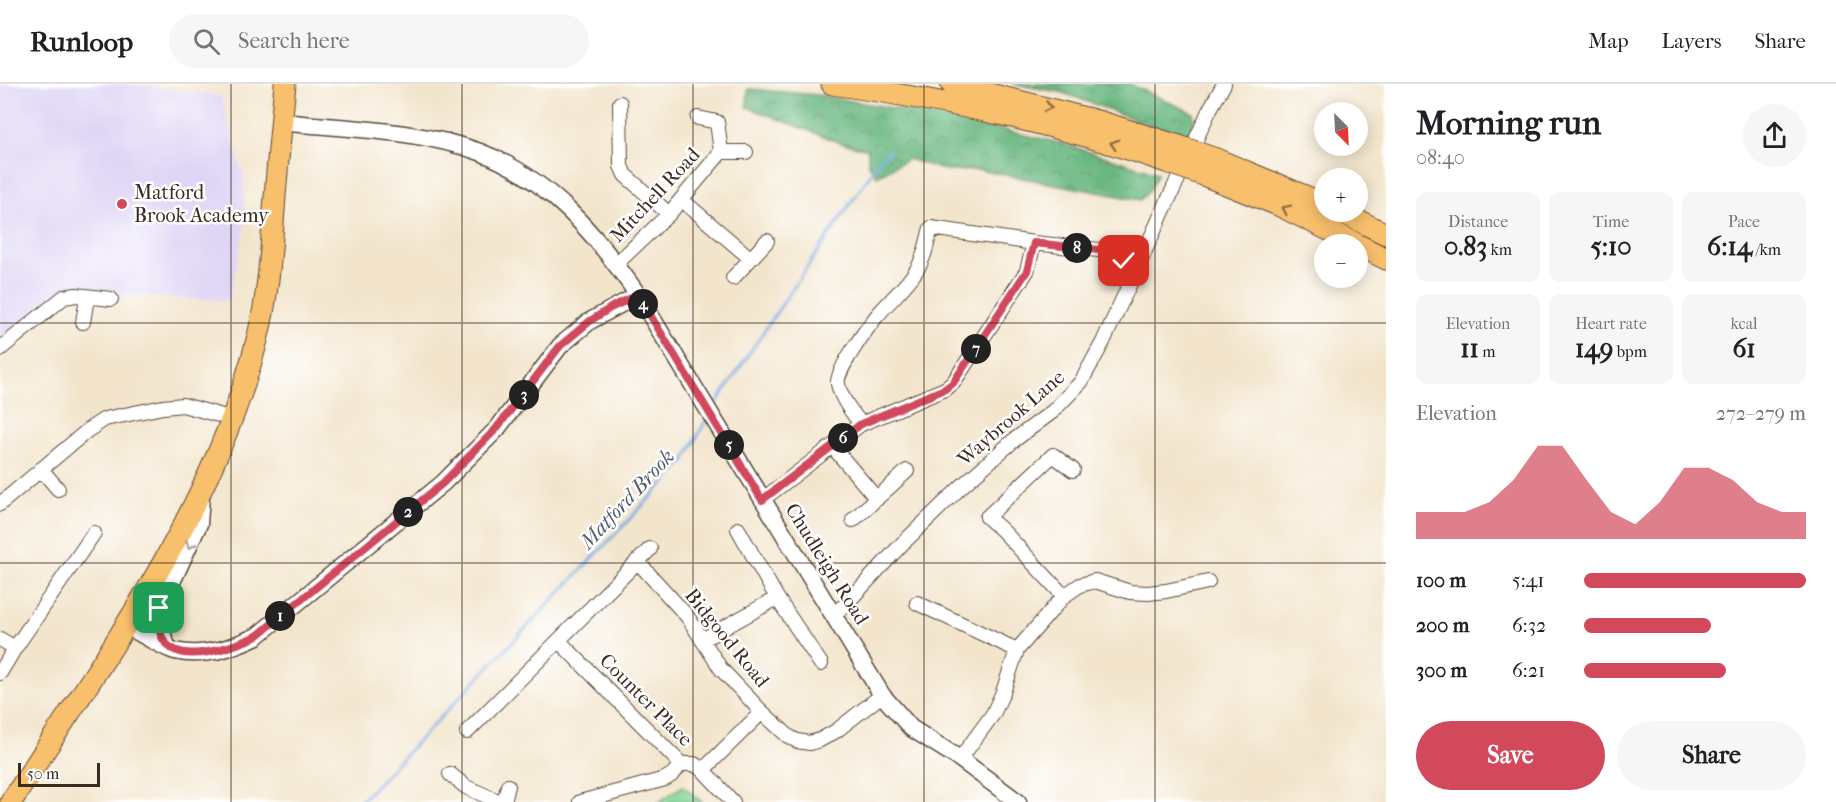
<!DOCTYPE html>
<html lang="en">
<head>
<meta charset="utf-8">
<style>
  body { margin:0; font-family:"IM FELL French Canon",serif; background:#f6f6f6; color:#202124; height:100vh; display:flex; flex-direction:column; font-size:22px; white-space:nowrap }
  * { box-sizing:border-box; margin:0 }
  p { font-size:20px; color:#757577 }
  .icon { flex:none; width:33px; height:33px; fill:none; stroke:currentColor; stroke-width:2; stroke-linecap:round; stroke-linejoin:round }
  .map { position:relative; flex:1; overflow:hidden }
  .panel { display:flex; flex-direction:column; background:#fff; width:450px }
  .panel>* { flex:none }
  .needle { width:39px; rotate:156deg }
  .tools { position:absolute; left:1314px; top:18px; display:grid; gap:12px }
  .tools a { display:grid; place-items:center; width:54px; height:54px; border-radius:50%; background:#fff; box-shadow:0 3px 15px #0003; font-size:30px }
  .scale { position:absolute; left:18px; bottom:15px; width:82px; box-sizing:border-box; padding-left:6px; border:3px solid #3b2a1e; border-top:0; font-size:16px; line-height:21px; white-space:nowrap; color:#3b2a1e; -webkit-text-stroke:4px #fff; paint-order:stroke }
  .pin { position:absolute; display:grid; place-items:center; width:51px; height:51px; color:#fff; margin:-26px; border-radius:12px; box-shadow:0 3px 9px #0006 }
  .km { position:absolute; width:30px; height:30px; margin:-15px; border-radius:50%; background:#222; color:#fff; font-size:16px; line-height:30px; text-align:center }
  .round { display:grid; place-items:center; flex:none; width:63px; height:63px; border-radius:32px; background:#f6f6f6 }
  .headline { display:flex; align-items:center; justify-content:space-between; height:102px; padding:0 30px }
  h1 { font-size:33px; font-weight:800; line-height:45px }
  .metrics { display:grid; grid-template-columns:repeat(3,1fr); gap:9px; height:102px; padding:6px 30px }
  .metrics div { display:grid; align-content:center; border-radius:12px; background:#f6f6f6; text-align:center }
  .metrics b { font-size:26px; font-weight:800 }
  .metrics small { font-size:16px; font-weight:400 }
  .metrics p { font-size:16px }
  .chart { height:168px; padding:12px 30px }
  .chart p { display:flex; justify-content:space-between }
  .chart svg { width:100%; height:108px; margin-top:6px; fill:#d1495b; opacity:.7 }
  .action { display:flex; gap:12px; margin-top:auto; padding:12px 30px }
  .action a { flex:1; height:69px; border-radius:36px; background:#d1495b; color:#fff; font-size:24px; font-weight:800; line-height:69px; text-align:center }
  .action a+a { background:#f6f6f6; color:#202124 }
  ul { padding:0 30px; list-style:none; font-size:20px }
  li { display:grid; grid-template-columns:96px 72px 1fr; align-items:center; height:45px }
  li i { height:15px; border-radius:8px; background:#d1495b }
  header { display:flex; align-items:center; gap:36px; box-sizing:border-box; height:84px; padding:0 30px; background:#fff; border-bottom:2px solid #e0e0e0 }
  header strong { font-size:28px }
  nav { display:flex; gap:33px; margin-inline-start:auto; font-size:21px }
  .search { width:420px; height:54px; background:#f6f6f6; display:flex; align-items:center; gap:15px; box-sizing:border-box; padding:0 21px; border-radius:33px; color:#757577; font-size:22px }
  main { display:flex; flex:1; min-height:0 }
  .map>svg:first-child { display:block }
</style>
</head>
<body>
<header>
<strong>Runloop</strong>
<div class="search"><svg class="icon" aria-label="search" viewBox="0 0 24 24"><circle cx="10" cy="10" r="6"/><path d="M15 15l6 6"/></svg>Search here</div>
<nav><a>Map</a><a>Layers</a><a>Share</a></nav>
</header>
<main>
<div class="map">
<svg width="1386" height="718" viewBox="0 0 1386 718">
  <defs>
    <pattern id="forest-crowns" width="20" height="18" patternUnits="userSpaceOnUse" patternTransform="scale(1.5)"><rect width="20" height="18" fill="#6ab881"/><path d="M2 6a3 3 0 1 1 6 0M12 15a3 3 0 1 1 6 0" fill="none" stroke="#589669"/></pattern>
  </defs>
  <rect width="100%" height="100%" fill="#fff"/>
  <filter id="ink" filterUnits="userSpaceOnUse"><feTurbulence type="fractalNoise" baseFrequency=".0167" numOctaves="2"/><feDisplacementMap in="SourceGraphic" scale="12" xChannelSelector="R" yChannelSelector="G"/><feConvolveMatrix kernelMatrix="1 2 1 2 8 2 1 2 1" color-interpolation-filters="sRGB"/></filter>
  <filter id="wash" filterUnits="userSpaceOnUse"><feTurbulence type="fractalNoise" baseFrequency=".008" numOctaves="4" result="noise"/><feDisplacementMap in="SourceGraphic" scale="24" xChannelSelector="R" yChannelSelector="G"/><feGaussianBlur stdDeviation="1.35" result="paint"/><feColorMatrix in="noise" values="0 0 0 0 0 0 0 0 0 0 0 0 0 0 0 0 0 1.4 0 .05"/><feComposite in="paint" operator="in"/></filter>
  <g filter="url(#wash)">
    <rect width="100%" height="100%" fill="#f3e5cc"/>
    <!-- built -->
    <path fill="#dfd5f5" d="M0,0H131L221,12L244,94V147L229,217L59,207L0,254Z"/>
    <!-- grass -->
    <path fill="#83d799" stroke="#5f805c" stroke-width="1.5" d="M683,702L702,718H659Z"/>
    <!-- forest -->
    <path fill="url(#forest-crowns)" stroke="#527150" stroke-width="1.5" d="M1011,0H1130L1193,29L1194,40L1186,54L1061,8Z
      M748,5L818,11L961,36L1060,59L1158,89L1149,107L1140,116L979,86L948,87L908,75L877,92L868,80V65L844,60L747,23Z"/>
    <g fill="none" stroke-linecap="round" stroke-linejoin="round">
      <!-- stream -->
      <path stroke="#74a8e1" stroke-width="3" d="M714,323L766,244L878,79L890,66
        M360,718L684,378L706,336"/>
    </g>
  </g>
  <g filter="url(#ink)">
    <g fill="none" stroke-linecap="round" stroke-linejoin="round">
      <!-- minor casing -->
      <g stroke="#574638" stroke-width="16">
        <path id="minor" d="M620,19L621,82L625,91L669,130
          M698,34L717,38L721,68H746
          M682,116L750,174
          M616,180L669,130L721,68
          M733,194L767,157
          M83,238L87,214
          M0,265L64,213L76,211L111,215
          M861,340C852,328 841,315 838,300C835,288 868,243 876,233C889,217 905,204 916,187C925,174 927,158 931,144L1034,159L1108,167L1119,171L1124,177
          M832,362L877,415
          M41,385L58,405
          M762,416L861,340L945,305L953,299L1027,187L1034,159
          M0,420L88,346L105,335L163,323L183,321L233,335
          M853,436L907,387
          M738,445L777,514L821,580
          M637,477L687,532L721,585L762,628L788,652L797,657L810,659L820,656L836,647L882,611
          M1064,512L1002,446L987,433L1053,371L1073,386
          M917,519L1017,566
          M833,530L844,522L902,460L964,400L1013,357L1052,328L1081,298L1103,258L1210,25L1224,0
          M0,555L15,564L0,589
          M702,556L777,514
          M559,557L681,680H694L703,686L762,628
          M15,564L94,449
          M467,648L650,465
          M960,675L993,630L1003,608L1017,566L1064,512L1080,501L1095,497L1130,508L1148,509L1166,507L1208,498
          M703,686L733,718
          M450,690L466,703L500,718
          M504,718L508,702
          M580,718L665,695L673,690L681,680"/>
      </g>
      <!-- tertiary casing -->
      <g stroke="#574638" stroke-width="19">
        <path id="tertiary" d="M281,38C347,45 417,45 480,68C549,94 597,152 638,211L882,611L911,644L960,675L1018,718
          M125,541C139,548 161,563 175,567C204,574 231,564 257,552L443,399L497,345L560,262L590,237L638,211
          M168,564L159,542L160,524L199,440L201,412"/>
      </g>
      <!-- primary casing -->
      <g stroke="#574638" stroke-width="23">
        <path id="primary" d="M11,718C106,571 215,425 258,252C268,212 271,168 274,126C277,84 281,42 285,0"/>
      </g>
      <!-- trunk casing -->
      <g stroke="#574638" stroke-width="23">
        <path id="trunk" d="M832,0C946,17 1060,39 1169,79
          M951,0L1101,38L1176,61
          M1216,75L1324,120
          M1206,92L1278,121L1357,160
          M1341,128L1386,150
          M1358,161L1386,175"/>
      </g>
      <!-- minor -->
      <use href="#minor" stroke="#fff" stroke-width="14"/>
      <!-- tertiary -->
      <use href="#tertiary" stroke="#fff" stroke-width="16"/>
      <!-- primary -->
      <use href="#primary" stroke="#f8bf6c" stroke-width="21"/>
      <!-- trunk -->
      <use href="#trunk" stroke="#f8bf6c" stroke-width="21"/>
      <!-- trunk-bridge casing -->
      <g stroke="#574638" stroke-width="23" stroke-linecap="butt">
        <path id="trunk-bridge" d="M1176,61L1216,75
          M1169,79L1206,92"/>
      </g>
      <!-- trunk-bridge -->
      <use href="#trunk-bridge" stroke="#f8bf6c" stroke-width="21"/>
    </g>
    <!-- one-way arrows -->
    <defs><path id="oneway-chevron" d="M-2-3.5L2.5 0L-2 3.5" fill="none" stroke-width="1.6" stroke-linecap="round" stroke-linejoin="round" transform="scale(1.5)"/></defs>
    <g stroke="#906d41">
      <use href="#oneway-chevron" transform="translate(1048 23) rotate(15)"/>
      <use href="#oneway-chevron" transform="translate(1114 60) rotate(-163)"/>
      <use href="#oneway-chevron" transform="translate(1286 125) rotate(-154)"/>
    </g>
    <use stroke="#a79f9a" href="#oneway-chevron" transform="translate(190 461) rotate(113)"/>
  </g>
  <g fill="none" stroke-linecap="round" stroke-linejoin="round" filter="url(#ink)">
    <!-- route casing -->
    <g stroke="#fff" stroke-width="12">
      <path id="route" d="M159,524C151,592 220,568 257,552L443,399L496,345L560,262L590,237L612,223L638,211L762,416L861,340L945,305L953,299L1027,187L1034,159L1108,167L1119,171L1124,177"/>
    </g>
    <!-- route -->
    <use href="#route" stroke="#d1495b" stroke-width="8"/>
  </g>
  <!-- grid -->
  <path fill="none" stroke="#3b2a1e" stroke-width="1.5" stroke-opacity="0.55" d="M231,0V718M462,0V718M693,0V718M924,0V718M1155,0V718M0,239H1386M0,479H1386"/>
  <!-- markers -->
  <circle fill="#d1495b" stroke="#fff" stroke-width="2" cx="122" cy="120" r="6"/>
  <g text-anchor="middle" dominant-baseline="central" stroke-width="5" stroke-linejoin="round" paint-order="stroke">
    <!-- poi labels -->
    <g font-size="20" fill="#3b2a1e" stroke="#fff" text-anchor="start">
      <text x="134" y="108">Matford<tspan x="134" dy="23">Brook Academy</tspan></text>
    </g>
    <!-- street labels -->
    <g font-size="20" fill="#3b2a1e" stroke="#fff">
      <text transform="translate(655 111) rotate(-47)">Mitchell Road</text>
      <text transform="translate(1011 334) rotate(-41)">Waybrook Lane</text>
      <text transform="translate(827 480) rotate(58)">Chudleigh Road</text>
      <text transform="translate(727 554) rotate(51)">Bidgood Road</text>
      <text transform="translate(646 616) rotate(45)">Counter Place</text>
    </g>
    <!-- water labels -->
    <g font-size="21" font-style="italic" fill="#525c6c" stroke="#fff">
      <text transform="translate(627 415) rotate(-47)">Matford Brook</text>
    </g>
  </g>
</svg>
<div class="tools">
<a><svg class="needle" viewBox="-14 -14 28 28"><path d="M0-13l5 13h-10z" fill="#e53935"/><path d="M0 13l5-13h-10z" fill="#757577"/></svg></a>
<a>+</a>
<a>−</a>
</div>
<div class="scale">50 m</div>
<div class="pin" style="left:159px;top:524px;background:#1e9e55"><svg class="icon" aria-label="arrive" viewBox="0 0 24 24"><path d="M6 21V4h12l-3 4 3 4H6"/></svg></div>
<div class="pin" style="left:1124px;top:177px;background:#d93025"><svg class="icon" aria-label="check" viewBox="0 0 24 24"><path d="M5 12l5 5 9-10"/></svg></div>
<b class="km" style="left:280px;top:532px">1</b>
<b class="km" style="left:408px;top:428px">2</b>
<b class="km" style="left:524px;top:311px">3</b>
<b class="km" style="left:643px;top:220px">4</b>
<b class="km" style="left:729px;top:361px">5</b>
<b class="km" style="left:843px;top:354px">6</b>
<b class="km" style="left:976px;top:265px">7</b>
<b class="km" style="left:1077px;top:164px">8</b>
</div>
<section class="panel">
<div class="headline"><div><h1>Morning run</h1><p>08:40</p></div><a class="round"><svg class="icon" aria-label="share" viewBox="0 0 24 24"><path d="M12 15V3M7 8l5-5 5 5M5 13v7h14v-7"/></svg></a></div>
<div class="metrics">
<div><p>Distance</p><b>0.83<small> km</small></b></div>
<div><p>Time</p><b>5:10</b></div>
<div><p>Pace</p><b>6:14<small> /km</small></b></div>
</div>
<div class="metrics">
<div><p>Elevation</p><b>11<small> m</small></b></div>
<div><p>Heart rate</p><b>149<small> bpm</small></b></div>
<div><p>kcal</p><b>61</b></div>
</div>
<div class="chart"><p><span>Elevation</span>272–279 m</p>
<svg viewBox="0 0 160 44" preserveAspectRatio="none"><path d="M0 44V33L10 33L20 33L30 29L40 20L50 6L60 6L70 20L80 33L90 38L100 29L110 15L120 15L130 20L140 29L150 33L160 33V44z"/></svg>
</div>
<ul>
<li><b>100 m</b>5:41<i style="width:100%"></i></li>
<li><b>200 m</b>6:32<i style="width:57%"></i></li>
<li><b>300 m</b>6:21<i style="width:64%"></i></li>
</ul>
<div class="action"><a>Save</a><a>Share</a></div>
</section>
</main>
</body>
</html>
